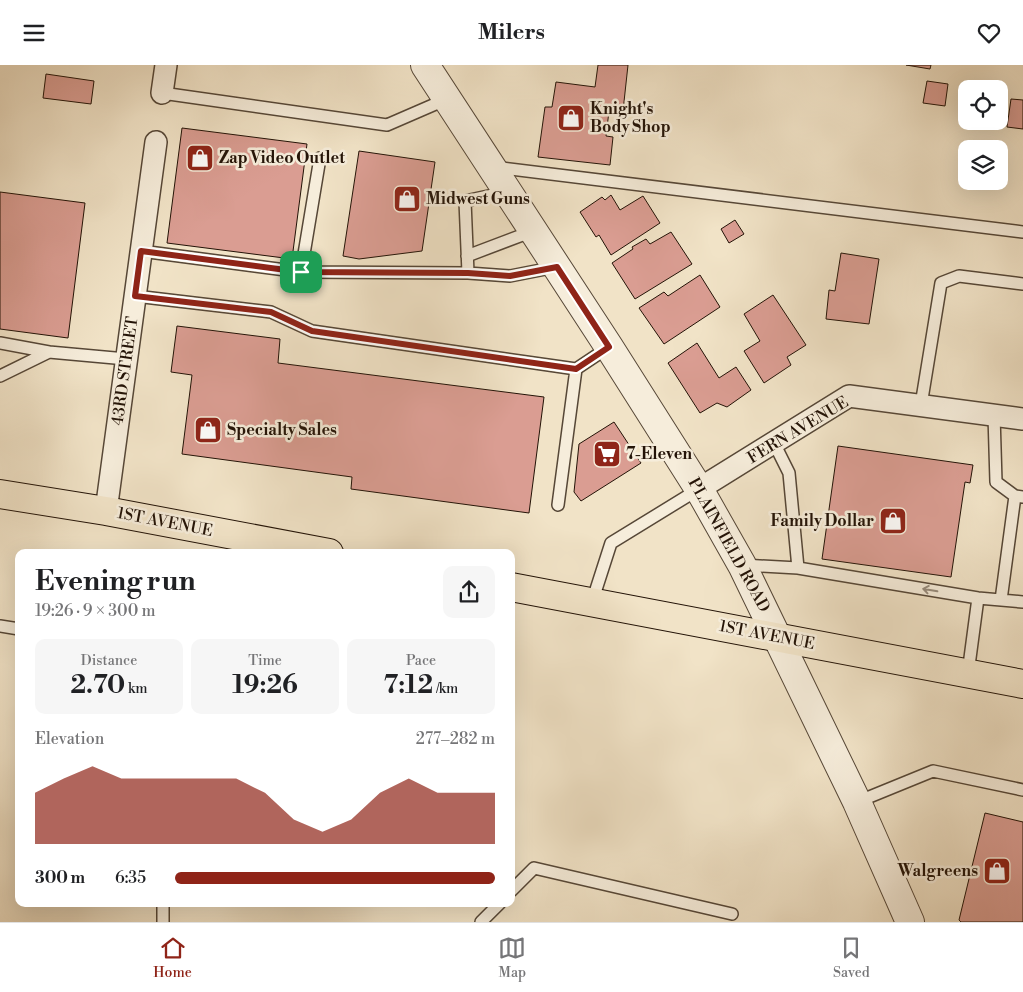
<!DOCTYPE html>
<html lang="en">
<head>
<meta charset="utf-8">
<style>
  body { margin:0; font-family:"Libre Bodoni",serif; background:#f6f6f6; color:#202124; height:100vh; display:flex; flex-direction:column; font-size:19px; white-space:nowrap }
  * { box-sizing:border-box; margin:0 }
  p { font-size:16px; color:#757577 }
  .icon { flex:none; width:28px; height:28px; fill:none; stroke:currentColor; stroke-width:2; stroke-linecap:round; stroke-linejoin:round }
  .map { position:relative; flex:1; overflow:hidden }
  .details { position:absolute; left:15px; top:484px; width:500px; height:358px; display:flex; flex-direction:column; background:#fff; border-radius:10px; box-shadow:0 5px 20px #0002 }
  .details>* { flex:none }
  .tools { position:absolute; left:958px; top:15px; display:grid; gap:10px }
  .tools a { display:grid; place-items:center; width:50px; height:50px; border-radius:10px; background:#fff; box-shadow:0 5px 20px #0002; font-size:25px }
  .pin { position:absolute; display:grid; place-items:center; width:42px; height:42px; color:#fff; margin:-21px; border-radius:10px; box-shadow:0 2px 8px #0006 }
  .round { display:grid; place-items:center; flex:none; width:52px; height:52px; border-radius:10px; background:#f6f6f6 }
  .head { display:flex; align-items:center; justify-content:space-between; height:85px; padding:0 20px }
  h1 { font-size:28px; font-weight:800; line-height:38px }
  .figures { display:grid; grid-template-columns:repeat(3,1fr); gap:8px; height:85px; padding:5px 20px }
  .figures div { display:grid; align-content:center; border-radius:10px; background:#f6f6f6; text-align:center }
  .figures b { font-size:25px; font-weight:800 }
  .figures small { font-size:14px; font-weight:400 }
  .figures p { font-size:14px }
  .chart { height:140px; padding:10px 20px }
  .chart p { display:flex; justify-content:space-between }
  .chart svg { width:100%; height:90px; margin-top:5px; fill:#8f2418; opacity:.7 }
  ul { padding:0 20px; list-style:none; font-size:16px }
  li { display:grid; grid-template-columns:80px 60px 1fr; align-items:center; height:38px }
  li i { height:12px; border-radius:6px; background:#8f2418 }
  header { display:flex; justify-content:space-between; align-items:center; height:65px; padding:0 20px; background:#fff; font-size:22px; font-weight:800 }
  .tab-bar { display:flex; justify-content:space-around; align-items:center; height:70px; border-top:1px solid #e0e0e0; background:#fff; font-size:14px; color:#757577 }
  .tab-bar a { display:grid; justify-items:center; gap:2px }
  .tab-bar .selected { color:#8f2418 }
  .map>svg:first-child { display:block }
</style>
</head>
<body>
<header><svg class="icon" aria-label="menu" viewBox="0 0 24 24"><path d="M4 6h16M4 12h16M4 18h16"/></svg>Milers<svg class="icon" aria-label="heart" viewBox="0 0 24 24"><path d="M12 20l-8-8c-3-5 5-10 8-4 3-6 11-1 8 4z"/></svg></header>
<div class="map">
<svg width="1023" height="857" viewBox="0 0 1023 857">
  <rect width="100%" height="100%" fill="#f1e3c7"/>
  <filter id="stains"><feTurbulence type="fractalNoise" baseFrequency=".004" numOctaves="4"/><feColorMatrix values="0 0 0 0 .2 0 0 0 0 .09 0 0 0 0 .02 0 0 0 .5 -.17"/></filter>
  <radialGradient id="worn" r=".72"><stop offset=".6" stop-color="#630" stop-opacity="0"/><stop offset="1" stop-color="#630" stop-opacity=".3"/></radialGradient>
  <!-- building -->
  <path fill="#da9d92" stroke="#231307" d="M598,0H628L623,46H609L606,71L613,72L610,100L538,92L545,42H552L556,17L595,22Z
    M906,0H931L930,4Z
    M46,9L94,16L91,39L43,33Z
    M927,16L948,19L945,41L923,38Z
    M965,27L966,28V56H961Z
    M1011,34L1023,35V64L1007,62Z
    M966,56H996V60Z
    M182,63L307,79L292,194L167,178Z
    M359,86L435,97L422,186L359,194L343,191Z
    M0,127L85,138L68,273L0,264Z
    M611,130L620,145L643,131L660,158L611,190L599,170L596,172L580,147L602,132L605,135Z
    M735,155L744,169L729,178L721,164Z
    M671,167L692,199L635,234L612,198L633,184L632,182L646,174L650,179Z
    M841,188L879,194L869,259L826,254L829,225L835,226Z
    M700,210L720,242L664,279L639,243L664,227L668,231Z
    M773,230L806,280L787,292L791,300L764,318L744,286L760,276L744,249Z
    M177,261L280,274L278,298L544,332L529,448L351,424L352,412L182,389L192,310L171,307Z
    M697,278L719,313L736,302L751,325L727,342L717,338L700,348L668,298Z
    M614,357L641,398L581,436L574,427L579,379Z
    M838,381L973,400L970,418L965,417L951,512L822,494Z
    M985,748L1023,757V857H961L959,855Z"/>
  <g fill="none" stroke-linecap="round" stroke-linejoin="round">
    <!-- service casing -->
    <g stroke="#564737" stroke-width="14">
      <path id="service" d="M162,28L387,60L447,34
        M494,102L1023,167
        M507,127L465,136L468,208L510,211L556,202
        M141,186L301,207L468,208
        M467,191L533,166
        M301,207L320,93
        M135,231L271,247L312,266L576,304L609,282
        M0,278L49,287
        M0,311L49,287L126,294
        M921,340L941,218L959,211L1023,219
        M994,350L996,417L1015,431L1023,432
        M774,378L789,408L798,503
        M558,440L576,304
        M743,500L798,503L978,533L1023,537
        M1001,535L1015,431
        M592,537L611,478L699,424
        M0,561L19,564
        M968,608L978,533
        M857,737L933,706L1023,725
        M511,826L534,803L732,849
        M163,838V857
        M481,857L500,838"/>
    </g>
    <!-- minor casing -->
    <g stroke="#564737" stroke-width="24">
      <path id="minor" d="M162,28L166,0
        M699,424L849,331L1023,354
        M106,446L156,77"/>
    </g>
    <!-- tertiary casing -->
    <g stroke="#564737" stroke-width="30">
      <path id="tertiary" d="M425,0L609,282L699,424L742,500L857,737L910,857"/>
    </g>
    <!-- primary casing -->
    <g stroke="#231307" stroke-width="30">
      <path id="primary" d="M0,429L106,446L329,488
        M511,522L1023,619"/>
    </g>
    <!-- service -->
    <use href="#service" stroke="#f6eddb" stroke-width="11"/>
    <!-- minor -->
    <use href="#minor" stroke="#f6eddb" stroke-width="21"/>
    <!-- tertiary -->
    <use href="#tertiary" stroke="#f6eddb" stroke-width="28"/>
    <!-- primary -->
    <use href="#primary" stroke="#f1e3c7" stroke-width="28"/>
  </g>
  <!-- one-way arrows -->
  <defs><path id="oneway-shaft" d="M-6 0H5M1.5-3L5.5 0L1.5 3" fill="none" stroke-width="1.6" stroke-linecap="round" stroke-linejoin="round" transform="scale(1.25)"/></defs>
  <use stroke="#978b7c" href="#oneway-shaft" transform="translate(930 525) rotate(-170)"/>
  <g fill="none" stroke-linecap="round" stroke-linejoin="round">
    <!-- route casing -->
    <g stroke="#fff" stroke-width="10">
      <path id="route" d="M141,186L301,207L468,208L510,211L557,202L609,282L576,304L312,266L271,247L135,231Z"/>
    </g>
    <!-- route -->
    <use href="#route" stroke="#8f2418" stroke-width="6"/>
  </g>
  <!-- icons -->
  <defs>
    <g id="shop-square" transform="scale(1.4375)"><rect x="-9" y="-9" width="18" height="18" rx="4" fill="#8f2418" stroke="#f6eddb"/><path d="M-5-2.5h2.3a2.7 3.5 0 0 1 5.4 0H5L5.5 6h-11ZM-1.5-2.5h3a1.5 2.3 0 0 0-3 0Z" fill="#fff"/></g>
    <g id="supermarket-square" transform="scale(1.4375)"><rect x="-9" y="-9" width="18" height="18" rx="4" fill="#8f2418" stroke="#f6eddb"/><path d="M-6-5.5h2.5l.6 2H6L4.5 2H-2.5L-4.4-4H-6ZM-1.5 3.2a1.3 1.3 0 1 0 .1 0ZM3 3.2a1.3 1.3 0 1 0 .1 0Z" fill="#fff"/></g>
  </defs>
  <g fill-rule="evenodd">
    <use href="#shop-square" x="571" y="53"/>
    <use href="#shop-square" x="200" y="93"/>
    <use href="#shop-square" x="407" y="134"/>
    <use href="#shop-square" x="208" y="365"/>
    <use href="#supermarket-square" x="607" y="389"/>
    <use href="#shop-square" x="893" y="456"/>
    <use href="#shop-square" x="997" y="806"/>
  </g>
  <g text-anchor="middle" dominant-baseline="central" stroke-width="5" stroke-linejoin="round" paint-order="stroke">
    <!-- poi labels -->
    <g font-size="16" font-weight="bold" fill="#231307" stroke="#f6eddb" text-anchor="start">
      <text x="590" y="44">Knight's<tspan x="590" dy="18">Body Shop</tspan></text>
      <text x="219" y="93">Zap Video Outlet</text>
      <text x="426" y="134">Midwest Guns</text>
      <text x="227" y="365">Specialty Sales</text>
      <text x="626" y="389">7-Eleven</text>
      <text x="874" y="456" text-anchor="end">Family Dollar</text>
      <text x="978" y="806" text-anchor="end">Walgreens</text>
    </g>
    <!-- street labels -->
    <g font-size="16" fill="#231307" stroke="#f6eddb">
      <text transform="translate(125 306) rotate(-82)">43RD STREET</text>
      <text transform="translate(798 365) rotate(-31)">FERN AVENUE</text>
      <text transform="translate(165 457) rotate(11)">1ST AVENUE</text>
      <text transform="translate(729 480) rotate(61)">PLAINFIELD ROAD</text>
      <text transform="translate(767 570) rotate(11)">1ST AVENUE</text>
    </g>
  </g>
  <rect width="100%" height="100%" filter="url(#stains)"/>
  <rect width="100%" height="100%" fill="url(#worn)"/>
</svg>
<div class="tools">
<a><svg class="icon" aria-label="locate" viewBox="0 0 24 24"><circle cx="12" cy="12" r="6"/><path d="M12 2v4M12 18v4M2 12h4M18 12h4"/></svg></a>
<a><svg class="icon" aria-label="layers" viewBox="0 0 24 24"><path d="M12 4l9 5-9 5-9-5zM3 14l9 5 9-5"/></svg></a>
</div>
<div class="pin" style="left:301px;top:207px;background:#1e9e55"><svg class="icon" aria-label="arrive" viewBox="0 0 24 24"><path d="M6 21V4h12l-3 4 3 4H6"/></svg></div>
<section class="details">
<div class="head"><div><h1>Evening run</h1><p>19:26 · 9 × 300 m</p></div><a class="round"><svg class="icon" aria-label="share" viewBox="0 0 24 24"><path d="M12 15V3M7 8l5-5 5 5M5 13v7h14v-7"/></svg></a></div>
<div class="figures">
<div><p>Distance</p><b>2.70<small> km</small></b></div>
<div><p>Time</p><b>19:26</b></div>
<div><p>Pace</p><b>7:12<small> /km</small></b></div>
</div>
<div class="chart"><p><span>Elevation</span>277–282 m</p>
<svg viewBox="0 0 160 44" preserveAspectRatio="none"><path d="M0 44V19L10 12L20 6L30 12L40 12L50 12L60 12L70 12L80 19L90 32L100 38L110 32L120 19L130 12L140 19L150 19L160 19V44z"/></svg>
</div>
<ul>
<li><b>300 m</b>6:35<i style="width:100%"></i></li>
</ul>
</section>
</div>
<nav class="tab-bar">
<a class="selected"><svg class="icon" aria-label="home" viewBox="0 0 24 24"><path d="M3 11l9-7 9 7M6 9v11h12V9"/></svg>Home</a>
<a><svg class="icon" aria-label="map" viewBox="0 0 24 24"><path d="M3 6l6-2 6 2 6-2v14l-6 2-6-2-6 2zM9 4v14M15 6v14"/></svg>Map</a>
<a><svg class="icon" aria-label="saved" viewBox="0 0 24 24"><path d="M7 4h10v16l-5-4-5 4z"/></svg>Saved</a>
</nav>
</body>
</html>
